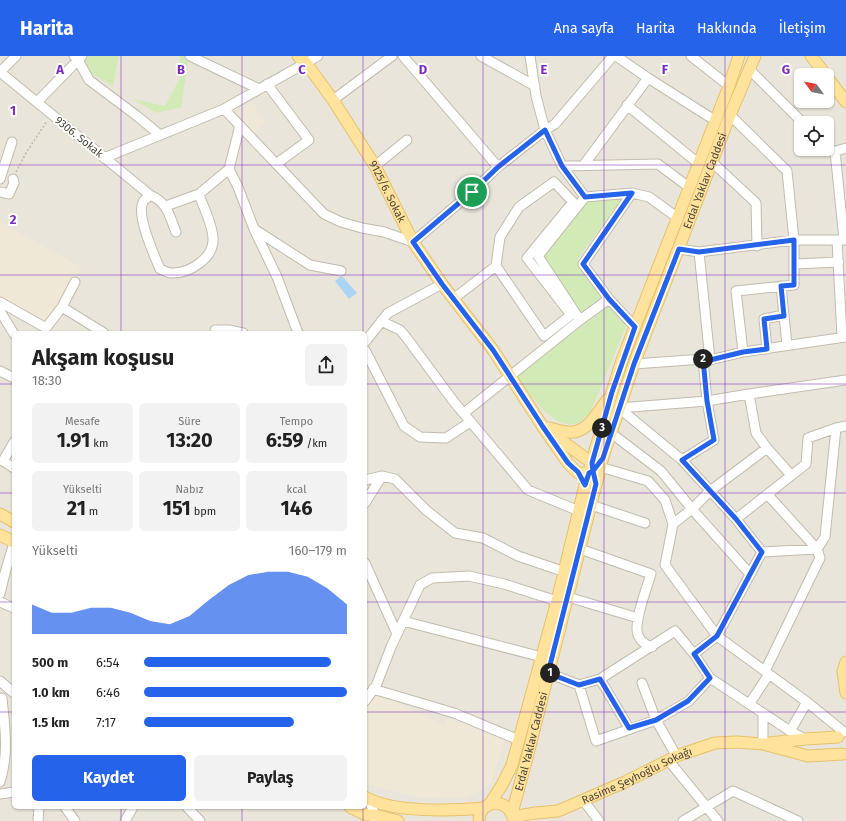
<!DOCTYPE html>
<html lang="tr">
<head>
<meta charset="utf-8">
<style>
  body { margin:0; font-family:"Fira Sans",sans-serif; background:#f2f2f2; color:#222; height:100vh; display:flex; flex-direction:column; font-size:15px; white-space:nowrap }
  * { box-sizing:border-box; margin:0 }
  p { font-size:13px; color:#767676 }
  .icon { flex:none; width:22px; height:22px; fill:none; stroke:currentColor; stroke-width:2; stroke-linecap:round; stroke-linejoin:round }
  .map { position:relative; flex:1; overflow:hidden }
  .sheet { position:absolute; left:12px; top:275px; width:355px; height:478px; display:flex; flex-direction:column; background:#fff; border-radius:6px; box-shadow:0 1px 3px #0004 }
  .sheet>* { flex:none }
  .needle { width:26px; rotate:303deg }
  .fabs { position:absolute; left:794px; top:12px; display:grid; gap:8px }
  .fabs a { display:grid; place-items:center; width:40px; height:40px; border-radius:6px; background:#fff; box-shadow:0 1px 3px #0004; font-size:20px }
  .pin { position:absolute; display:grid; place-items:center; width:34px; height:34px; color:#fff; margin:-17px; border:2px solid #fff; border-radius:50%; box-shadow:0 1px 4px #0007 }
  .km { position:absolute; width:20px; height:20px; margin:-10px; border-radius:50%; background:#222; color:#fff; font-size:11px; line-height:20px; text-align:center }
  .round { display:grid; place-items:center; flex:none; width:42px; height:42px; border-radius:6px; background:#f2f2f2 }
  .summary { display:flex; align-items:center; justify-content:space-between; height:68px; padding:0 20px }
  h1 { font-size:22px; font-weight:700; line-height:30px }
  .metrics { display:grid; grid-template-columns:repeat(3,1fr); gap:6px; height:68px; padding:4px 20px }
  .metrics div { display:grid; align-content:center; border-radius:6px; background:#f2f2f2; text-align:center }
  .metrics b { font-size:20px; font-weight:700 }
  .metrics small { font-size:11px; font-weight:400 }
  .metrics p { font-size:11px }
  .chart { height:112px; padding:8px 20px }
  .chart p { display:flex; justify-content:space-between }
  .chart svg { width:100%; height:72px; margin-top:4px; fill:#2563eb; opacity:.7 }
  .primary-button { display:flex; gap:8px; margin-top:auto; padding:8px 20px }
  .primary-button a { flex:1; height:46px; border-radius:6px; background:#2563eb; color:#fff; font-size:16px; font-weight:700; line-height:46px; text-align:center }
  .primary-button a+a { background:#f2f2f2; color:#222 }
  ul { padding:0 20px; list-style:none; font-size:13px }
  li { display:grid; grid-template-columns:64px 48px 1fr; align-items:center; height:30px }
  li i { height:10px; border-radius:5px; background:#2563eb }
  header { display:flex; align-items:center; gap:24px; box-sizing:border-box; height:56px; padding:0 20px; background:#2563eb; color:#fff }
  header strong { font-size:19px }
  nav { display:flex; gap:22px; margin-inline-start:auto; font-size:14px }
  .map>svg:first-child { display:block }
</style>
</head>
<body>
<header>
<strong>Harita</strong>
<nav><a>Ana sayfa</a><a>Harita</a><a>Hakkında</a><a>İletişim</a></nav>
</header>
<div class="map">
<svg width="846" height="765" viewBox="0 0 846 765">
  <rect width="100%" height="100%" fill="#f6f3ec"/>
  <!-- residential -->
  <path fill="#eae5da" fill-rule="evenodd" d="M0,0H846V765H0ZM801,19H827V45H801ZM801,67H827V93H801ZM14,277H365V751H14Z"/>
  <!-- education -->
  <path fill="#efe8d6" d="M252,46L265,67L253,78L237,56Z
    M0,166L81,211L60,250L45,269L0,243Z
    M376,636L444,669L448,662L505,685L490,729L466,742L418,741L365,728V653Z"/>
  <!-- green -->
  <path fill="#d2eab5" d="M84,0H119L113,30L82,12Z
    M180,0H184L188,6L181,51L157,57L133,43L165,50L180,22Z
    M623,141L577,204L604,240L582,258L543,201L588,144Z
    M609,249L627,268L591,355C588,358 584,363 580,366C555,379 529,336 516,321Z"/>
  <!-- water -->
  <path fill="#a9d4f2" d="M342,220L357,237L349,243L335,225Z"/>
  <g fill="none" stroke-linecap="round" stroke-linejoin="round">
    <!-- minor casing -->
    <g stroke="#c2bbae" stroke-width="11">
      <path id="minor" d="M74,0L78,4L89,24L137,60L160,79
        M190,0L259,33
        M403,0L498,111
        M481,0L535,30
        M616,0L648,22L716,65
        M691,0L729,30
        M749,13L803,67
        M0,16L150,139C148,141 144,144 143,146C136,159 154,199 160,213C163,214 168,217 171,217C189,218 214,202 213,183C213,169 203,151 199,138L229,113
        M0,16L16,0
        M267,28L309,84L276,108
        M333,44L392,0
        M37,46L82,0
        M627,49L699,108
        M224,53L324,158L341,166L362,172L384,176L413,186L472,136L498,111L545,74L555,68L613,0
        M730,59L787,115L794,184V229L736,235L743,296
        M240,69L229,113L238,131L254,173L277,221L298,277
        M827,90L833,96L846,92
        M835,95L844,184
        M104,102L224,53L318,0
        M712,106L756,147L757,190
        M375,110L407,84
        M562,110L658,108L690,132
        M583,110L648,22
        M0,123L12,86
        M0,136L9,138L14,127L13,123
        M150,139C168,147 169,159 176,176
        M585,141L632,137L649,141L678,162
        M166,150L199,138
        M254,173L310,209L341,215
        M837,184L842,281
        M679,193L699,196L794,184H846
        M699,196L710,304
        M795,208L839,206
        M781,230L787,289
        M453,243L496,210L500,181L519,151L554,126L573,146L527,202L571,259L544,280L496,210
        M609,243L583,208L632,137
        M0,246L46,272L62,251L75,226
        M62,251L104,277
        M0,255L14,278
        M580,264L609,243L635,271
        M381,265L400,274L406,281L454,346L528,434L579,455
        M215,274H229L243,277
        M365,286L388,257L442,228
        M767,293L764,263L784,259
        M365,294L404,370L420,381L446,382L470,366
        M634,308L703,303L710,304L743,296L846,281
        M0,315L14,322
        M749,338L756,377L767,392L791,419
        M619,352L682,404L736,463L762,496L717,580L694,598
        M619,352L707,345L749,338L846,324
        M464,357L580,264L538,200L585,141L562,110L545,74L536,40L530,0
        M611,377L661,415L692,453L750,518
        M14,386L3,405L14,412
        M682,404L714,384L707,345L703,303
        M600,411L648,425L665,444L673,468L665,509L717,580L807,646L844,676
        M365,424L382,420L395,423L426,454L455,477L483,482L518,500L565,516
        M365,447L382,420
        M591,449L645,467
        M736,463L806,408L808,382L836,372L846,370
        M673,468L692,453L710,435L767,392
        M580,493L651,518C647,531 633,568 638,579C641,586 645,589 652,591
        M762,496L817,493L825,481L836,372
        M365,507L397,578
        M0,538L5,517L14,487
        M568,541L638,562
        M0,546L14,552
        M403,565L542,601
        M765,615L820,502L817,493L768,439
        M548,617L579,629L600,623L675,575L694,598L710,622L790,675L805,683
        M600,623L629,672
        M0,625L14,637
        M642,627L656,664L677,701
        M579,629L596,685L656,664L689,645L710,622
        M373,633L454,657L519,684
        M365,645L376,630L391,591L420,529L432,522L469,520L504,528L557,545
        M750,647L769,618
        M790,675L807,646
        M763,688V657
        M669,705L718,765
        M0,726C9,697 5,672 2,642
        M0,738L14,736
        M369,744L375,759V765
        M583,744L599,765
        M65,751L75,765
        M187,751L200,765
        M38,765L39,751
        M125,765L133,751
        M683,765L733,735L798,765"/>
    </g>
    <!-- major casing -->
    <g stroke="#e6c16a" stroke-width="13">
      <g id="major">
        <path id="s1" d="M298,0L306,7L333,44L375,110L413,186L442,228L493,294L543,371L568,407L578,417C584,417 591,418 595,413"/>
        <path d="M811,0L826,19"/>
        <path d="M827,21L846,46"/>
        <path d="M543,371C551,372 559,375 568,376C587,378 597,357 607,344"/>
        <path d="M550,376L592,407L593,412"/>
        <path d="M0,458L14,466"/>
        <path d="M0,479L14,486"/>
        <path d="M846,606L843,615L846,637"/>
        <path d="M769,687L805,683L838,681"/>
        <path d="M365,741C392,757 453,755 484,752"/>
        <path d="M489,749L502,729L512,709L557,545L585,429L612,336L622,304L729,30L739,0"/>
        <path d="M350,751L366,759H375L398,765"/>
        <path id="s2" d="M512,757L527,702L603,401L634,308L730,59L755,0"/>
        <path id="s3" d="M513,761L535,757L558,755L625,726L679,699L715,687L737,686L763,688L808,700L843,698"/>
        <path d="M479,765C479,743 508,741 513,762"/>
      </g>
    </g>
    <!-- path -->
    <path stroke="#c4b79f" stroke-width="1.5" stroke-dasharray="2 2" stroke-linecap="butt" d="M16,116L26,97L47,65"/>
    <!-- minor -->
    <use href="#minor" stroke="#fff" stroke-width="9"/>
    <!-- major -->
    <use href="#major" stroke="#ffe39c" stroke-width="11"/>
  </g>
  <g fill="none" stroke-linecap="round" stroke-linejoin="round">
    <!-- route casing -->
    <g stroke="#fff" stroke-width="8">
      <path id="route" d="M472,136L413,186L442,228L493,294L543,371L568,407L578,416L585,429L589,417L593,415L596,428L548,617L579,629L600,623L629,672L656,664L688,645L710,622L694,598L717,580L762,496L736,463L682,404L714,384L707,345L703,303L710,304L743,296L767,293L764,263L784,260L781,230L794,229V184L699,196L679,193L634,308L603,402L593,415L592,407L612,336L635,271L609,243L583,208L632,137L585,141L562,110L545,74L498,111L472,136"/>
    </g>
    <!-- route -->
    <use href="#route" stroke="#2563eb" stroke-width="5"/>
  </g>
  <!-- grid -->
  <path fill="none" stroke="#7b2cbf" stroke-width="1" stroke-opacity="0.55" d="M121,0V277M242,0V277M363,0V277M483,0V765M604,0V765M725,0V765M0,109H846M0,219H846M0,328H14M365,328H846M0,437H14M365,437H846M0,546H14M365,546H846M0,656H14M365,656H846M121,751V765M242,751V765M363,751V765"/>
  <g text-anchor="middle" dominant-baseline="central" stroke-width="4" stroke-linejoin="round" paint-order="stroke">
    <!-- street labels -->
    <g font-size="11" fill="#4b4439" stroke="#fff">
      <text transform="translate(79 81) rotate(39)">9306. Sokak</text>
      <text stroke="none"><textPath href="#s2" startOffset="662">Erdal Yaklav Caddesi</textPath></text>
      <text stroke="none"><textPath href="#s1" startOffset="163">9125/6. Sokak</textPath></text>
      <text stroke="none"><textPath href="#s2" startOffset="74">Erdal Yaklav Caddesi</textPath></text>
      <text stroke="none"><textPath href="#s3" startOffset="132">Rasime Şeyhoğlu Sokağı</textPath></text>
    </g>
  </g>
  <g font-size="13" text-anchor="middle" font-weight="bold" fill="#7b2cbf" stroke="#fff" stroke-width="4" stroke-linejoin="round" paint-order="stroke">
    <text x="60" y="18">A</text>
    <text x="181" y="18">B</text>
    <text x="302" y="18">C</text>
    <text x="423" y="18">D</text>
    <text x="544" y="18">E</text>
    <text x="665" y="18">F</text>
    <text x="786" y="18">G</text>
    <text x="13" y="59">1</text>
    <text x="13" y="168">2</text>
  </g>
</svg>
<div class="fabs">
<a><svg class="needle" viewBox="-14 -14 28 28"><path d="M0-13l5 13h-10z" fill="#e53935"/><path d="M0 13l5-13h-10z" fill="#767676"/></svg></a>
<a><svg class="icon" aria-label="locate" viewBox="0 0 24 24"><circle cx="12" cy="12" r="6"/><path d="M12 2v4M12 18v4M2 12h4M18 12h4"/></svg></a>
</div>
<div class="pin" style="left:472px;top:136px;background:#1e9e55"><svg class="icon" aria-label="arrive" viewBox="0 0 24 24"><path d="M6 21V4h12l-3 4 3 4H6"/></svg></div>
<b class="km" style="left:550px;top:617px">1</b>
<b class="km" style="left:703px;top:303px">2</b>
<b class="km" style="left:602px;top:372px">3</b>
<section class="sheet">
<div class="summary"><div><h1>Akşam koşusu</h1><p>18:30</p></div><a class="round"><svg class="icon" aria-label="share" viewBox="0 0 24 24"><path d="M12 15V3M7 8l5-5 5 5M5 13v7h14v-7"/></svg></a></div>
<div class="metrics">
<div><p>Mesafe</p><b>1.91<small> km</small></b></div>
<div><p>Süre</p><b>13:20</b></div>
<div><p>Tempo</p><b>6:59<small> /km</small></b></div>
</div>
<div class="metrics">
<div><p>Yükselti</p><b>21<small> m</small></b></div>
<div><p>Nabız</p><b>151<small> bpm</small></b></div>
<div><p>kcal</p><b>146</b></div>
</div>
<div class="chart"><p><span>Yükselti</span>160–179 m</p>
<svg viewBox="0 0 160 44" preserveAspectRatio="none"><path d="M0 44V26L10 31L20 31L30 28L40 28L50 31L60 36L70 38L80 33L90 23L100 14L110 8L120 6L130 6L140 9L150 16L160 26V44z"/></svg>
</div>
<ul>
<li><b>500 m</b>6:54<i style="width:92%"></i></li>
<li><b>1.0 km</b>6:46<i style="width:100%"></i></li>
<li><b>1.5 km</b>7:17<i style="width:74%"></i></li>
</ul>
<div class="primary-button"><a>Kaydet</a><a>Paylaş</a></div>
</section>
</div>
</body>
</html>
